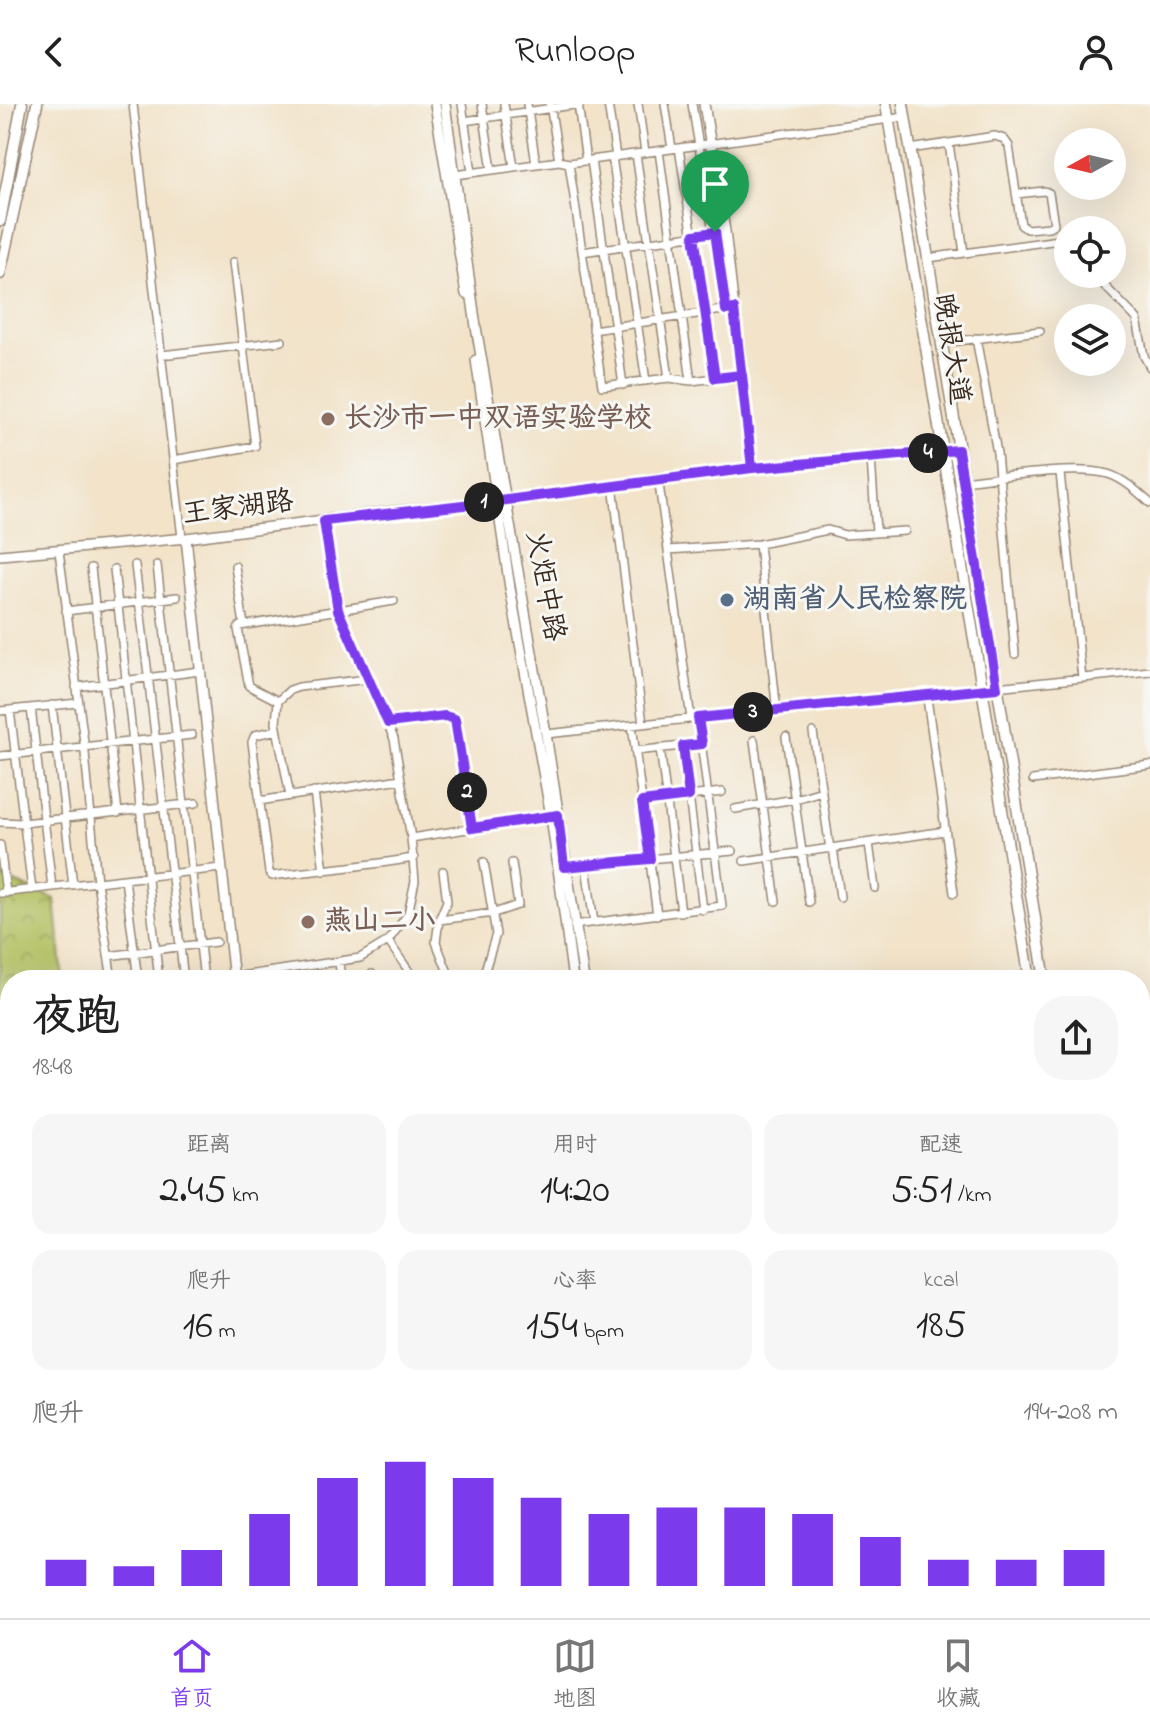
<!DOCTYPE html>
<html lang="zh">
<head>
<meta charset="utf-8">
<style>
  body { margin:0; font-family:"Indie Flower","LXGW WenKai TC",sans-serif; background:#f6f6f6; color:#222; height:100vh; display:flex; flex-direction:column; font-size:30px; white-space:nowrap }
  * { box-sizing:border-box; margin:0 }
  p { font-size:26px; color:#767676 }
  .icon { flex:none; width:44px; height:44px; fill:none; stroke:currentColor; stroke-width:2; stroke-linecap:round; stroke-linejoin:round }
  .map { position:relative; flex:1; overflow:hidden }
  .sheet { position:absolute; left:0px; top:866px; width:1150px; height:648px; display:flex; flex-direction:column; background:#fff; border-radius:32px 32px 0 0; box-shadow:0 8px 32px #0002 }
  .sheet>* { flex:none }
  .needle { width:52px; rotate:262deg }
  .tools { position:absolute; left:1054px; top:24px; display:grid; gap:16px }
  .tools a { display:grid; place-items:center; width:72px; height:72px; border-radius:50%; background:#fff; box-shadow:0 8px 32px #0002; font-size:40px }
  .pin { position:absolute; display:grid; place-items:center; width:68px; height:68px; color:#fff; margin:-82px -34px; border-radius:50% 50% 50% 0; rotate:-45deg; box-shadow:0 0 8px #0007 }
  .pin .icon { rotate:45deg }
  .km { position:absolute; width:40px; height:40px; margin:-20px; border-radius:50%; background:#222; color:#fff; font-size:22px; line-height:40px; text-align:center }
  .round { display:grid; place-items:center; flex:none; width:84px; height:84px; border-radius:32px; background:#f6f6f6 }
  .head { display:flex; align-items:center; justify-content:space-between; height:136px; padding:0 32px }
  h1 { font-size:44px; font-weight:600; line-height:60px }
  .metrics { display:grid; grid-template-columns:repeat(3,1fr); gap:12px; height:136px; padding:8px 32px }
  .metrics div { display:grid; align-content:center; border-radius:20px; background:#f6f6f6; text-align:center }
  .metrics b { font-size:40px; font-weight:600 }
  .metrics small { font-size:22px; font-weight:400 }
  .metrics p { font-size:22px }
  .chart { height:224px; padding:16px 32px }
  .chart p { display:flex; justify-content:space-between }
  .chart svg { width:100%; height:144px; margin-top:8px; stroke:#7c3aed; stroke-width:6 }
  header { display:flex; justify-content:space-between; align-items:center; height:104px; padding:0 32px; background:#fff; font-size:36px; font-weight:600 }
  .tab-bar { display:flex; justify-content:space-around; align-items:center; height:112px; border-top:2px solid #e0e0e0; background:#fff; font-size:22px; color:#767676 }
  .tab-bar a { display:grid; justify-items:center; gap:4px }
  .tab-bar .on { color:#7c3aed }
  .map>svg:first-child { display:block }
</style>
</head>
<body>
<header><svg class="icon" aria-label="back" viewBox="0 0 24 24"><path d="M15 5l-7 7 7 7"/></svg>Runloop<svg class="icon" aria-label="person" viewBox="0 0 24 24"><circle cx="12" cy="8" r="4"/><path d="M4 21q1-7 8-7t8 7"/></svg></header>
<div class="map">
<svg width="1150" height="1514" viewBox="0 0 1150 1514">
  <defs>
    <pattern id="park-crowns" width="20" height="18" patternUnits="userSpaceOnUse" patternTransform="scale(2)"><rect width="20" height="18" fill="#b3c164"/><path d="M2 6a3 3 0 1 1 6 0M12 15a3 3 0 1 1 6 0" fill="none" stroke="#939d52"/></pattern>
  </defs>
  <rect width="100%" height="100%" fill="#f6f6f2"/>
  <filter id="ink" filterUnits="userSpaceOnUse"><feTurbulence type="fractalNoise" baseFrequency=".0125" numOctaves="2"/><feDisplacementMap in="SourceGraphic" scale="16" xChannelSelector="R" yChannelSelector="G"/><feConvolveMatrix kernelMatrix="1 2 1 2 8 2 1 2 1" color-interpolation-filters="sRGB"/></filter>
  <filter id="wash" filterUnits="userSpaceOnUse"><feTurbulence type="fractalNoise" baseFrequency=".006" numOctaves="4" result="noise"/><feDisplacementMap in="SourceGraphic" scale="32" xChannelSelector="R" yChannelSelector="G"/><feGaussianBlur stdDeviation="1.8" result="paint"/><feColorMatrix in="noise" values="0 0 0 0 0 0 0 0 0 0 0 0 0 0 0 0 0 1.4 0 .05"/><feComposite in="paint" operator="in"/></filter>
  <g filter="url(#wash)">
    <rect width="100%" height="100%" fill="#f2e3c9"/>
    <!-- park -->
    <path fill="url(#park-crowns)" stroke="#777641" stroke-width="2" d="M0,772L55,795L63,876H10V943L0,916Z"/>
    <!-- water -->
    <path fill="#5ab0d6" stroke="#4a6d7a" stroke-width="2" d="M0,1192L10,1214V1504H145L150,1514H0Z"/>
  </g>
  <g filter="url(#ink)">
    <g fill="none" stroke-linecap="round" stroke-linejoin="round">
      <!-- minor casing -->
      <g stroke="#968674" stroke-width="10">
        <path id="minor" d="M133,0L182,434
          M462,0L472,68
          M482,0L492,66
          M504,0L514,63
          M527,0L536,60
          M550,0L559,57
          M578,0L586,57
          M608,0L616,53
          M638,0L645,48
          M665,0L672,45
          M692,0L726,206
          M464,17L580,0
          M949,39L964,149
          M679,44L715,274
          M910,45L995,32L1004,35L1009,42L1021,121L1027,125L1049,123L1054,120L1049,89L1044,87L1016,90
          M659,47L691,277
          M636,50L669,274
          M612,53L646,277
          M591,56L623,281
          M569,59L602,282L669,274L691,277L742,271
          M455,71L559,57L569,59L905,13
          M582,148L718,128
          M928,154L1059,136L1068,139
          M1093,170L1137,215L1144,252L1150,263
          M593,226L729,205
          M976,234L997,349L1015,550
          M941,239L1040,227
          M161,251L282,237
          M871,354L876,428
          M173,356L255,342L233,158
          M1060,369L1082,574
          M962,377C998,373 1076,361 1108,370C1124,375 1138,388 1150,399
          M659,380L691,615
          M613,381L643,620
          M759,440L776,599
          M668,446L759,440L828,426L845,431L905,427
          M59,447L84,638L97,778L112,876
          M135,461L184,876
          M157,461L204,876
          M235,462L244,521
          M91,464L118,709
          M114,465L159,876
          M66,507L177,493
          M76,583L200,567
          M927,594L954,789
          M278,597L249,582L238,525L240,522L394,497
          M52,601L73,781
          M31,604L52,783
          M10,606L32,786
          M0,607L78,599
          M388,619L445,612L455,615L472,724
          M632,621L657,811
          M277,626L255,631L252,638L269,768L272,772C319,766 366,762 414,754
          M813,628L830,745
          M546,630L1150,567
          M786,633L809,798
          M754,636L776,797
          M683,642L703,806
          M660,644L681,808
          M635,647L702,640
          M0,652L192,631
          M1033,676L1150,661
          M314,688L324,767
          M290,692L276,619L278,597L290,586L299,583L368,575
          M259,697L401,675
          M642,698L722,688
          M735,705L795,695L822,687
          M0,718L23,719L196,699
          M411,734L555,711
          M869,739L875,784
          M0,741L6,789
          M833,744L840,793
          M744,757L945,727
          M586,762L594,819
          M564,763L733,747
          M443,767L447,797L439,816L436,838L451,876
          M125,775L138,876
          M0,789L221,764
          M439,816L494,809L518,801L512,759
          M574,821L722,802L698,614
          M388,837L415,876
          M108,852L216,838
          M339,858L341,876
          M372,870L376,876
          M234,873L360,854L388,837L408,810L415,777L411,734L394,635L338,506L324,417
          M482,876L496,830L484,758
          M1140,1098H1150
          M1140,1194L1150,1193
          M1140,1315L1150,1313
          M285,1504L292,1514
          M311,1504L317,1514
          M411,1504L413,1514
          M435,1504L436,1514
          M458,1504L460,1514
          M479,1504L481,1514
          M503,1504L505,1514
          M530,1504L532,1514
          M582,1504L583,1514
          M606,1504L608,1514
          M736,1504L738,1514
          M761,1504L763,1514
          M321,1514L334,1504
          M542,1514L564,1504
          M784,1514L798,1504"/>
      </g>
      <!-- tertiary casing -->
      <g stroke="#968674" stroke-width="12">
        <path id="tertiary" d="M435,0L466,190
          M445,0L476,223L546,630L584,876
          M704,0L725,127L752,364
          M476,256L510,484L551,712L573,876
          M186,434L234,876
          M0,451L186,434L385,408L507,396L752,364L958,346
          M349,1504L359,1514
          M692,1504L694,1514
          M700,1504L702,1514"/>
      </g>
      <!-- secondary casing -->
      <g stroke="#968674" stroke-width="13">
        <path id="secondary" d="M886,0L1030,876
          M903,0L1045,876
          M0,117L22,0
          M0,170L37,0
          M0,911L10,908
          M0,936L10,963
          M0,959L10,985
          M1140,986L1150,984
          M1140,1016H1150
          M1140,1489L1145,1514
          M212,1504L217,1514
          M220,1504L225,1514
          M1128,1504L1130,1514"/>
      </g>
      <!-- trunk casing -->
      <g stroke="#968674" stroke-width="15">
        <path id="trunk" d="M1140,995L1150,994
          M1140,1004L1150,1003
          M0,1141L10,1140
          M0,1154L10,1152"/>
      </g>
      <!-- minor -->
      <use href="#minor" stroke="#fff" stroke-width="7"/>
      <!-- tertiary -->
      <use href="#tertiary" stroke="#fff" stroke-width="9"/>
      <!-- secondary -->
      <use href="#secondary" stroke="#fff" stroke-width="10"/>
      <!-- trunk -->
      <use href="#trunk" stroke="#fff" stroke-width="12"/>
      <!-- rail casing -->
      <g stroke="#3b2a1e" stroke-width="5">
        <path id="rail" d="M1140,1373L1150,1369
          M887,1514L900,1504"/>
      </g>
      <!-- rail -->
      <use href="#rail" stroke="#f6f6f2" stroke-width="2" stroke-dasharray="6" stroke-linecap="butt"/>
    </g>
  </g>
  <g fill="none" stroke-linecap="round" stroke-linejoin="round" filter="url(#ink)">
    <!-- route casing -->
    <g stroke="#fff" stroke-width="16">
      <path id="route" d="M715,128L726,206L734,205L752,364L507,396L324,417L338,506L388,619L445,612L455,615L472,724L558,711L564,763L650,755L642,698L689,692L683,642L702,640L698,614L997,584L958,346L752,364L742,271L715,274L694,131L715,128"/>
    </g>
    <!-- route -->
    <use href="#route" stroke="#7c3aed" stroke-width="10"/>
  </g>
  <!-- markers -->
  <g fill="#8d6e63" stroke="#f6f6f2" stroke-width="3">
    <circle cx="328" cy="315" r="8"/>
    <circle cx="308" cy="818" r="8"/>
  </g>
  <circle fill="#5c6f8a" stroke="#f6f6f2" stroke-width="3" cx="727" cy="496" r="8"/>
  <g text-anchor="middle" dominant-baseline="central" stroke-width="6" stroke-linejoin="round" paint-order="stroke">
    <!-- street labels -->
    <g font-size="28" fill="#3b2a1e" stroke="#f6f6f2">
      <text transform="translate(950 245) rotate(81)">晚报大道</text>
      <text transform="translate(238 405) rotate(-7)">王家湖路</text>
      <text transform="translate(544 482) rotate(80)">火炬中路</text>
    </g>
    <!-- education labels -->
    <g font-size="28" font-weight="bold" fill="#785e54" stroke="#f6f6f2" text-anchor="start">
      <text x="344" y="315">长沙市一中双语实验学校</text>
      <text x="324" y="818">燕山二小</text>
    </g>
    <!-- service labels -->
    <g font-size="28" font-weight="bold" fill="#4e5e75" stroke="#f6f6f2" text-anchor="start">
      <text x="743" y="496">湖南省人民检察院</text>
    </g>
  </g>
</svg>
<div class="tools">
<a><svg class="needle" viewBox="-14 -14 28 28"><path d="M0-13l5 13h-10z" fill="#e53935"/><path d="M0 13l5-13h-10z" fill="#767676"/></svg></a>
<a><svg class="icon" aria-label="locate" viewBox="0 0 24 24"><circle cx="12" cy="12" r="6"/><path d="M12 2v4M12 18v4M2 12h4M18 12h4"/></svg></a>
<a><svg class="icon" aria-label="layers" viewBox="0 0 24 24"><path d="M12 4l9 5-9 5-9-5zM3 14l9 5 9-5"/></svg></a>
</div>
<div class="pin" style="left:715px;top:128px;background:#1e9e55"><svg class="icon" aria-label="arrive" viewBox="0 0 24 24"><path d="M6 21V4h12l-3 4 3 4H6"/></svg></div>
<b class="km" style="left:484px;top:398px">1</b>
<b class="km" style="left:467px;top:688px">2</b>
<b class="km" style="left:753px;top:608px">3</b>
<b class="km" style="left:928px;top:349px">4</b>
<section class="sheet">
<div class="head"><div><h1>夜跑</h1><p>18:48</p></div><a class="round"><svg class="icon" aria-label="share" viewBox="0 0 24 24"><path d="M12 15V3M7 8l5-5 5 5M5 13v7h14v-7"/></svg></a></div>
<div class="metrics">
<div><p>距离</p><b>2.45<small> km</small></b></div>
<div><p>用时</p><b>14:20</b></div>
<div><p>配速</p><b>5:51<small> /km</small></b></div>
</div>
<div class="metrics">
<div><p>爬升</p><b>16<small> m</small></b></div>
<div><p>心率</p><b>154<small> bpm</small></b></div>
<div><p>kcal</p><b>185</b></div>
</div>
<div class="chart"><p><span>爬升</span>194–208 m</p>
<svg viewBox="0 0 160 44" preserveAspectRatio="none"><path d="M5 44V36M15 44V38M25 44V33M35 44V22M45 44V11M55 44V6M65 44V11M75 44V17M85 44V22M95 44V20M105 44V20M115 44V22M125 44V29M135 44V36M145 44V36M155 44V33"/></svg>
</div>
</section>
</div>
<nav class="tab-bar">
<a class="on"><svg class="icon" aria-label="home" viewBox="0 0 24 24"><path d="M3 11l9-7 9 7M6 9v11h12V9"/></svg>首页</a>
<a><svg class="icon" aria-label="map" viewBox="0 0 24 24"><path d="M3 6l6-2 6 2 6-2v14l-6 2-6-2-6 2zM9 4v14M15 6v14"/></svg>地图</a>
<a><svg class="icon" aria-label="saved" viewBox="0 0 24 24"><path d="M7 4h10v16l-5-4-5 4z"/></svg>收藏</a>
</nav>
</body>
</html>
